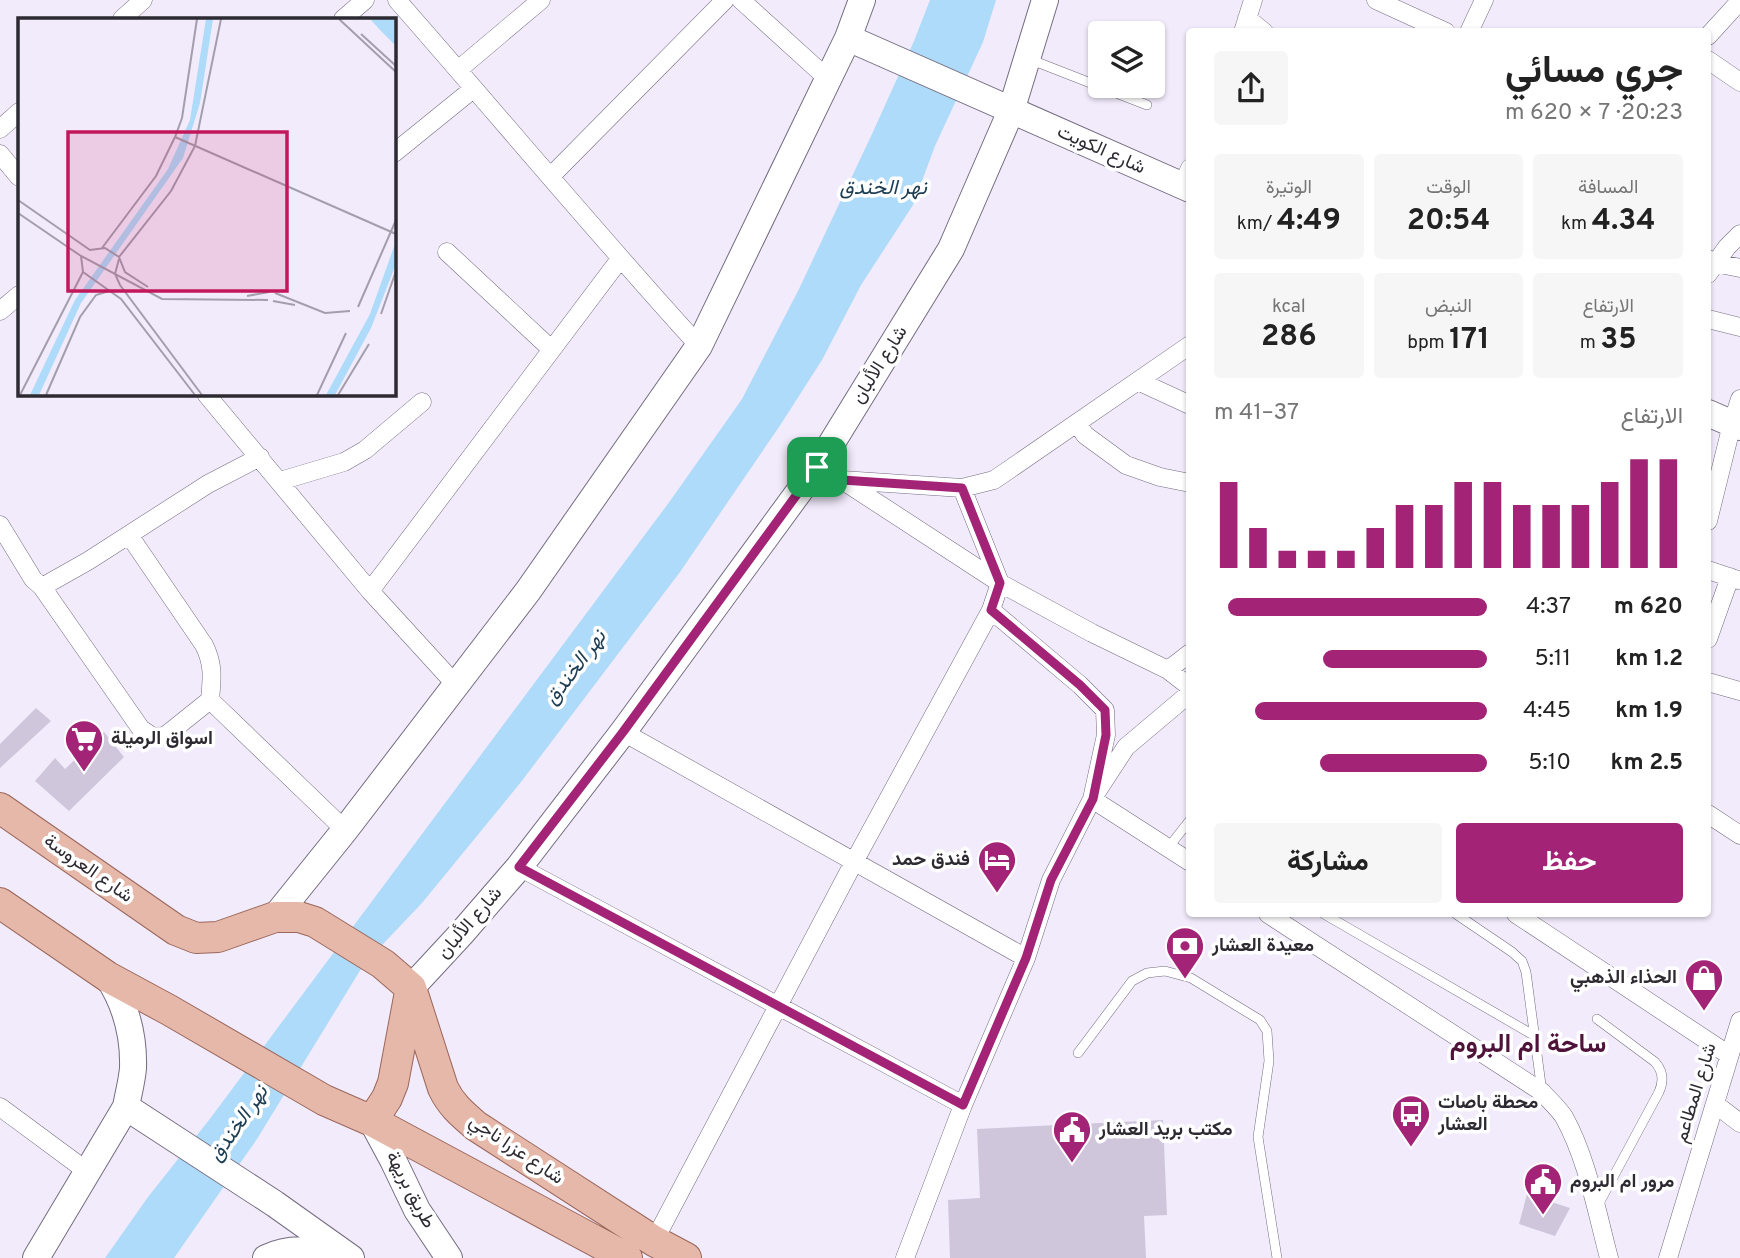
<!DOCTYPE html>
<html lang="ar">
<head>
<meta charset="utf-8">
<style>
  body { margin:0; font-family:Overpass,Vazirmatn,sans-serif; background:#f6f6f6; color:#222; direction:rtl; height:100vh; display:flex; flex-direction:column; font-size:26px; white-space:nowrap }
  * { box-sizing:border-box; margin:0 }
  p { font-size:23px; color:#767676 }
  .icon { flex:none; width:38px; height:38px; fill:none; stroke:currentColor; stroke-width:2; stroke-linecap:round; stroke-linejoin:round }
  .map { position:relative; flex:1; overflow:hidden; direction:ltr }
  .details { position:absolute; left:1186px; top:28px; width:525px; height:889px; display:flex; flex-direction:column; background:#fff; border-radius:7px; box-shadow:0 2px 5px #0004; direction:rtl }
  .details>* { flex:none }
  .controls { position:absolute; left:1088px; top:21px; display:grid; gap:14px }
  .controls a { display:grid; place-items:center; width:77px; height:77px; border-radius:7px; background:#fff; box-shadow:0 2px 5px #0004; font-size:35px }
  .pin { position:absolute; display:grid; place-items:center; width:60px; height:60px; color:#fff; margin:-30px; border-radius:14px; box-shadow:0 4px 10px #0006 }
  .round { display:grid; place-items:center; flex:none; width:74px; height:74px; border-radius:7px; background:#f6f6f6 }
  .overview { display:flex; align-items:center; justify-content:space-between; height:119px; padding:0 28px }
  h1 { font-size:38px; font-weight:700; line-height:52px }
  .stats { display:grid; grid-template-columns:repeat(3,1fr); gap:10px; height:119px; padding:7px 28px }
  .stats div { display:grid; align-content:center; border-radius:7px; background:#f6f6f6; text-align:center }
  .stats b { font-size:30px; font-weight:700 }
  .stats small { font-size:19px; font-weight:400 }
  .stats p { font-size:19px }
  .chart { height:196px; padding:14px 28px }
  .chart p { display:flex; justify-content:space-between }
  .chart svg { width:100%; height:126px; margin-top:7px; stroke:#a32476; stroke-width:6 }
  .action { display:flex; gap:14px; margin-top:auto; padding:14px 28px }
  .action a { flex:1; height:80px; border-radius:7px; background:#a32476; color:#fff; font-size:28px; font-weight:700; line-height:80px; text-align:center }
  .action a+a { background:#f6f6f6; color:#222 }
  ul { padding:0 28px; list-style:none; font-size:23px }
  li { display:grid; grid-template-columns:112px 84px 1fr; align-items:center; height:52px }
  li i { height:18px; border-radius:9px; background:#a32476 }
  .map>svg:first-child { display:block }
</style>
</head>
<body>
<div class="map">
<svg width="1740" height="1258" viewBox="0 0 1740 1258">
  <rect width="100%" height="100%" fill="#f2ebfc"/>
  <!-- water -->
  <path fill="#aedbf9" d="M930,0H996L983,42L935,146L913,205L861,285L822,360L781,424L680,572L521,782L422,903L364,964L257,1139L174,1258H105L148,1197L209,1120L670,501L742,399L799,289L872,134L914,41Z"/>
  <!-- building -->
  <path fill="#cfc6dc" d="M36,708L51,721L0,768V744Z
    M104,732L124,757L69,811L35,781L55,758L65,769Z
    M1163,1120L1167,1215L1144,1216L1146,1258H950L948,1200L980,1198L977,1129Z
    M1527,1194L1570,1208L1555,1236L1519,1224Z"/>
  <g fill="none" stroke-linecap="round" stroke-linejoin="round">
    <!-- lane casing -->
    <g stroke="#746c7f" stroke-width="10">
      <path id="lane" d="M1029,59L1147,105
        M1168,848L1190,820
        M1324,914L1535,1036
        M1456,914L1512,952L1522,961L1526,972L1542,1092
        M1078,1053L1132,981L1147,973L1165,971L1191,978L1260,1020L1267,1031L1269,1061L1258,1137L1277,1258
        M1597,1207L1659,1092C1664,1081 1663,1071 1655,1062L1597,1019"/>
    </g>
    <!-- street casing -->
    <g stroke="#746c7f" stroke-width="19">
      <path id="street" d="M397,0C498,115 596,233 699,346
        M741,0L828,79
        M1376,0L1446,32
        M1247,18L1264,32
        M122,19L143,0
        M343,19L365,0
        M1243,32L1253,0
        M1469,32L1484,0
        M1708,36L1740,1
        M1708,60L1740,82
        M458,70L541,0
        M0,129L19,112
        M394,153L473,89
        M0,154L19,177
        M551,176L725,0
        M1182,186L1190,168
        M447,252L551,349
        M1708,259L1715,263L1740,268
        M1708,274L1727,247L1740,234
        M0,311L19,295
        M1708,319L1740,327
        M1138,381L1190,405
        M206,394L370,591L456,685
        M1077,423L1085,435L1126,465L1160,477L1190,483
        M817,467L842,480L962,488L994,480L1190,345
        M280,481L344,462L365,450L422,402
        M962,488L1000,583L1092,633L1168,670L1190,687
        M1708,521L1732,424L1740,399
        M0,525L33,579L42,587L141,729L153,737L165,736L210,700C212,678 214,665 204,645L129,535
        M1708,570L1738,580
        M42,587L88,561L208,484L260,457
        M370,591L620,259
        M991,610L1080,685L1105,710L1106,735L1092,799L1190,862
        M1708,639L1730,577
        M1168,670L1190,653
        M1708,682L1740,691
        M210,700L345,830
        M623,732L1026,958
        M1708,814L1740,835
        M519,867L963,1105
        M1268,914L1542,1092C1549,1100 1558,1108 1564,1117C1587,1158 1597,1213 1609,1258
        M1516,914L1729,1055
        M1715,1104L1740,1123
        M0,1107L88,1172
        M654,1241L854,862L991,610L1000,583L842,480
        M905,1258L963,1105L1026,958L1051,880L1092,799L1126,747L1190,693
        M1668,1258L1740,1021"/>
    </g>
    <!-- secondary casing -->
    <g stroke="#746c7f" stroke-width="28">
      <path id="secondary" d="M848,38L1190,189
        M1708,413L1740,427
        M275,917L345,830L528,591L699,346L848,38L862,0
        M108,977C126,1005 134,1035 133,1068C132,1081 128,1095 126,1107L275,1204L351,1258
        M411,988L461,934L519,867L623,732L817,467L951,249L1011,111L1045,0
        M372,1121L393,1160L417,1210L449,1258
        M36,1258L126,1107
        M266,1258C288,1248 311,1248 333,1258"/>
    </g>
    <!-- primary casing -->
    <g stroke="#9a675a" stroke-width="32">
      <path id="primary" d="M0,808L176,930L196,938L218,937L275,917H299L315,922L383,964L411,988
        M0,903L108,977L169,1010L324,1100L372,1121L627,1258
        M411,988L443,1088C451,1105 462,1114 476,1126L654,1241L686,1258
        M372,1121L387,1098L393,1083L410,992"/>
    </g>
    <!-- lane -->
    <use href="#lane" stroke="#fff" stroke-width="9"/>
    <!-- street -->
    <use href="#street" stroke="#fff" stroke-width="18"/>
    <!-- secondary -->
    <use href="#secondary" stroke="#fff" stroke-width="26"/>
    <!-- primary -->
    <use href="#primary" stroke="#e6b8a9" stroke-width="30"/>
  </g>
  <g fill="none" stroke-linecap="round" stroke-linejoin="round">
    <!-- route casing -->
    <g stroke="#fff" stroke-width="14">
      <path id="route" d="M817,467L842,480L962,488L1000,583L991,610L1080,685L1105,710L1106,735L1093,799L1051,880L1026,958L963,1105L519,867L623,732Z"/>
    </g>
    <!-- route -->
    <use href="#route" stroke="#a32476" stroke-width="9"/>
  </g>
  <!-- icons -->
  <defs>
    <g id="supermarket-pin" transform="scale(2.0125)"><path d="M0 17L-7.5 6A9.5 9.5 0 1 1 7.5 6Z" fill="#a32476" stroke="#fff"/><path d="M-6-5.5h2.5l.6 2H6L4.5 2H-2.5L-4.4-4H-6ZM-1.5 3.2a1.3 1.3 0 1 0 .1 0ZM3 3.2a1.3 1.3 0 1 0 .1 0Z" fill="#fff"/></g>
    <g id="hotel-pin" transform="scale(2.0125)"><path d="M0 17L-7.5 6A9.5 9.5 0 1 1 7.5 6Z" fill="#a32476" stroke="#fff"/><path d="M-6-4.5h1.5V1H6V5H4.5V3h-9V5H-6ZM-4 0a1.8 1.8 0 1 1 3.6 0ZM.5 0V-2.5h3Q6-2.5 6 0Z" fill="#fff"/></g>
    <g id="bank-pin" transform="scale(2.0125)"><path d="M0 17L-7.5 6A9.5 9.5 0 1 1 7.5 6Z" fill="#a32476" stroke="#fff"/><path d="M-6-4H6V4H-6ZM0-2.3a2.3 2.3 0 1 0 0 4.6a2.3 2.3 0 1 0 0-4.6Z" fill="#fff"/></g>
    <g id="shop-pin" transform="scale(2.0125)"><path d="M0 17L-7.5 6A9.5 9.5 0 1 1 7.5 6Z" fill="#a32476" stroke="#fff"/><path d="M-5-2.5h2.3a2.7 3.5 0 0 1 5.4 0H5L5.5 6h-11ZM-1.5-2.5h3a1.5 2.3 0 0 0-3 0Z" fill="#fff"/></g>
    <g id="bus-pin" transform="scale(2.0125)"><path d="M0 17L-7.5 6A9.5 9.5 0 1 1 7.5 6Z" fill="#a32476" stroke="#fff"/><path d="M-5-6H5V4H4V6H2V4H-2V6H-4V4H-5ZM-3.5-4V0h7V-4ZM-3.5 1.2v1.5H-2V1.2ZM2 1.2v1.5H3.5V1.2Z" fill="#fff"/></g>
    <g id="civic-pin" transform="scale(2.0125)"><path d="M0 17L-7.5 6A9.5 9.5 0 1 1 7.5 6Z" fill="#a32476" stroke="#fff"/><path d="M-.6-6.5H3V-4.5H.6V-3L4-1V1h2V6H-6V1h2V-1L-.6-3ZM-1.2 2.5V6h2.4V2.5Z" fill="#fff"/></g>
  </defs>
  <g fill-rule="evenodd">
    <use href="#supermarket-pin" x="84" y="739"/>
    <use href="#hotel-pin" x="997" y="860"/>
    <use href="#bank-pin" x="1185" y="946"/>
    <use href="#shop-pin" x="1704" y="978"/>
    <use href="#bus-pin" x="1411" y="1114"/>
    <use href="#civic-pin" x="1072" y="1130"/>
    <use href="#civic-pin" x="1543" y="1182"/>
  </g>
  <g text-anchor="middle" dominant-baseline="central" stroke-width="7" stroke-linejoin="round" paint-order="stroke">
    <!-- street labels -->
    <g font-size="19" fill="#2d2a32" stroke="#fff">
      <text transform="translate(1101 150) rotate(24)">شارع الكويت</text>
      <text transform="translate(880 365) rotate(-58)">شارع الألبان</text>
      <text transform="translate(88 869) rotate(35)">شارع العروسة</text>
      <text transform="translate(470 923) rotate(-49)">شارع الألبان</text>
      <text transform="translate(1696 1093) rotate(-73)">شارع المطاعم</text>
      <text transform="translate(516 1150) rotate(34)">شارع عزرا ناجي</text>
      <text transform="translate(410 1190) rotate(62)">طريق بريهة</text>
    </g>
    <!-- poi labels -->
    <g font-size="19" font-weight="bold" fill="#2d2a32" stroke="#fff" text-anchor="start">
      <text x="111" y="739">اسواق الرميلة</text>
      <text x="970" y="860" text-anchor="end">فندق حمد</text>
      <text x="1212" y="946">معيدة العشار</text>
      <text x="1677" y="978" text-anchor="end">الحذاء الذهبي</text>
      <text x="1438" y="1103">محطة باصات<tspan x="1438" dy="22">العشار</tspan></text>
      <text x="1099" y="1130">مكتب بريد العشار</text>
      <text x="1570" y="1182">مرور ام البروم</text>
    </g>
    <!-- water labels -->
    <g font-size="21" font-style="italic" fill="#1c3d52" stroke="#fff">
      <text x="883" y="188">نهر الخندق</text>
      <text transform="translate(576 668) rotate(-53)">نهر الخندق</text>
      <text transform="translate(239 1124) rotate(-55)">نهر الخندق</text>
    </g>
    <!-- district labels -->
    <g font-size="26" font-weight="bold" fill="#4f1339" stroke="#fff">
      <text x="1528" y="1045">ساحة ام البروم</text>
    </g>
  </g>
  <!-- overview -->
  <g transform="translate(18 18)">
    <rect width="378" height="378" fill="#f2ebfc"/>
    <path d="M188,1H195L182,85L165,140L63,285L21,377H12L57,282L150,151L172,102ZM352,1H378V28L363,13ZM378,223V246L353,310L317,377H308L352,296Z" fill="#aedbf9"/>
    <path fill="none" stroke="#a39eab" stroke-width="2" d="M321,1L378,54M343,16L378,48M157,119L378,216M0,182L72,232L87,230L101,239M0,195L63,238L144,281L250,282M84,230L138,158L157,119L164,100L179,1M63,238L65,254L103,281L177,377M101,239L153,173L177,128L203,1M101,239L107,254L130,269M101,241L97,256L102,267L184,377M257,275L307,295L332,293M229,278L251,274M255,283L277,287M340,289L378,202M363,296L378,253M2,377L65,254M28,377L62,299L78,277L91,273M299,377L328,315M320,377L351,326"/>
    <path fill="#c2185b" fill-opacity="0.15" stroke="#c2185b" stroke-width="3.5" d="M50,114H269V273H50Z"/>
    <rect width="378" height="378" fill="none" stroke="#2d2a32" stroke-width="3.5"/>
  </g>
</svg>
<div class="controls">
<a><svg class="icon" aria-label="layers" viewBox="0 0 24 24"><path d="M12 4l9 5-9 5-9-5zM3 14l9 5 9-5"/></svg></a>
</div>
<div class="pin" style="left:817px;top:467px;background:#1e9e55"><svg class="icon" aria-label="arrive" viewBox="0 0 24 24"><path d="M6 21V4h12l-3 4 3 4H6"/></svg></div>
<section class="details">
<div class="overview"><div><h1>جري مسائي</h1><p>20:23 · 7 × 620 m</p></div><a class="round"><svg class="icon" aria-label="share" viewBox="0 0 24 24"><path d="M12 15V3M7 8l5-5 5 5M5 13v7h14v-7"/></svg></a></div>
<div class="stats">
<div><p>المسافة</p><b>4.34<small> km</small></b></div>
<div><p>الوقت</p><b>20:54</b></div>
<div><p>الوتيرة</p><b>4:49<small> /km</small></b></div>
</div>
<div class="stats">
<div><p>الارتفاع</p><b>35<small> m</small></b></div>
<div><p>النبض</p><b>171<small> bpm</small></b></div>
<div><p>kcal</p><b>286</b></div>
</div>
<div class="chart"><p><span>الارتفاع</span>37–41 m</p>
<svg viewBox="0 0 160 44" preserveAspectRatio="none"><path d="M5 44V14M15 44V30M25 44V38M35 44V38M45 44V38M55 44V30M65 44V22M75 44V22M85 44V14M95 44V14M105 44V22M115 44V22M125 44V22M135 44V14M145 44V6M155 44V6"/></svg>
</div>
<ul>
<li><b>620 m</b>4:37<i style="width:95%"></i></li>
<li><b>1.2 km</b>5:11<i style="width:60%"></i></li>
<li><b>1.9 km</b>4:45<i style="width:85%"></i></li>
<li><b>2.5 km</b>5:10<i style="width:61%"></i></li>
</ul>
<div class="action"><a>حفظ</a><a>مشاركة</a></div>
</section>
</div>
</body>
</html>
